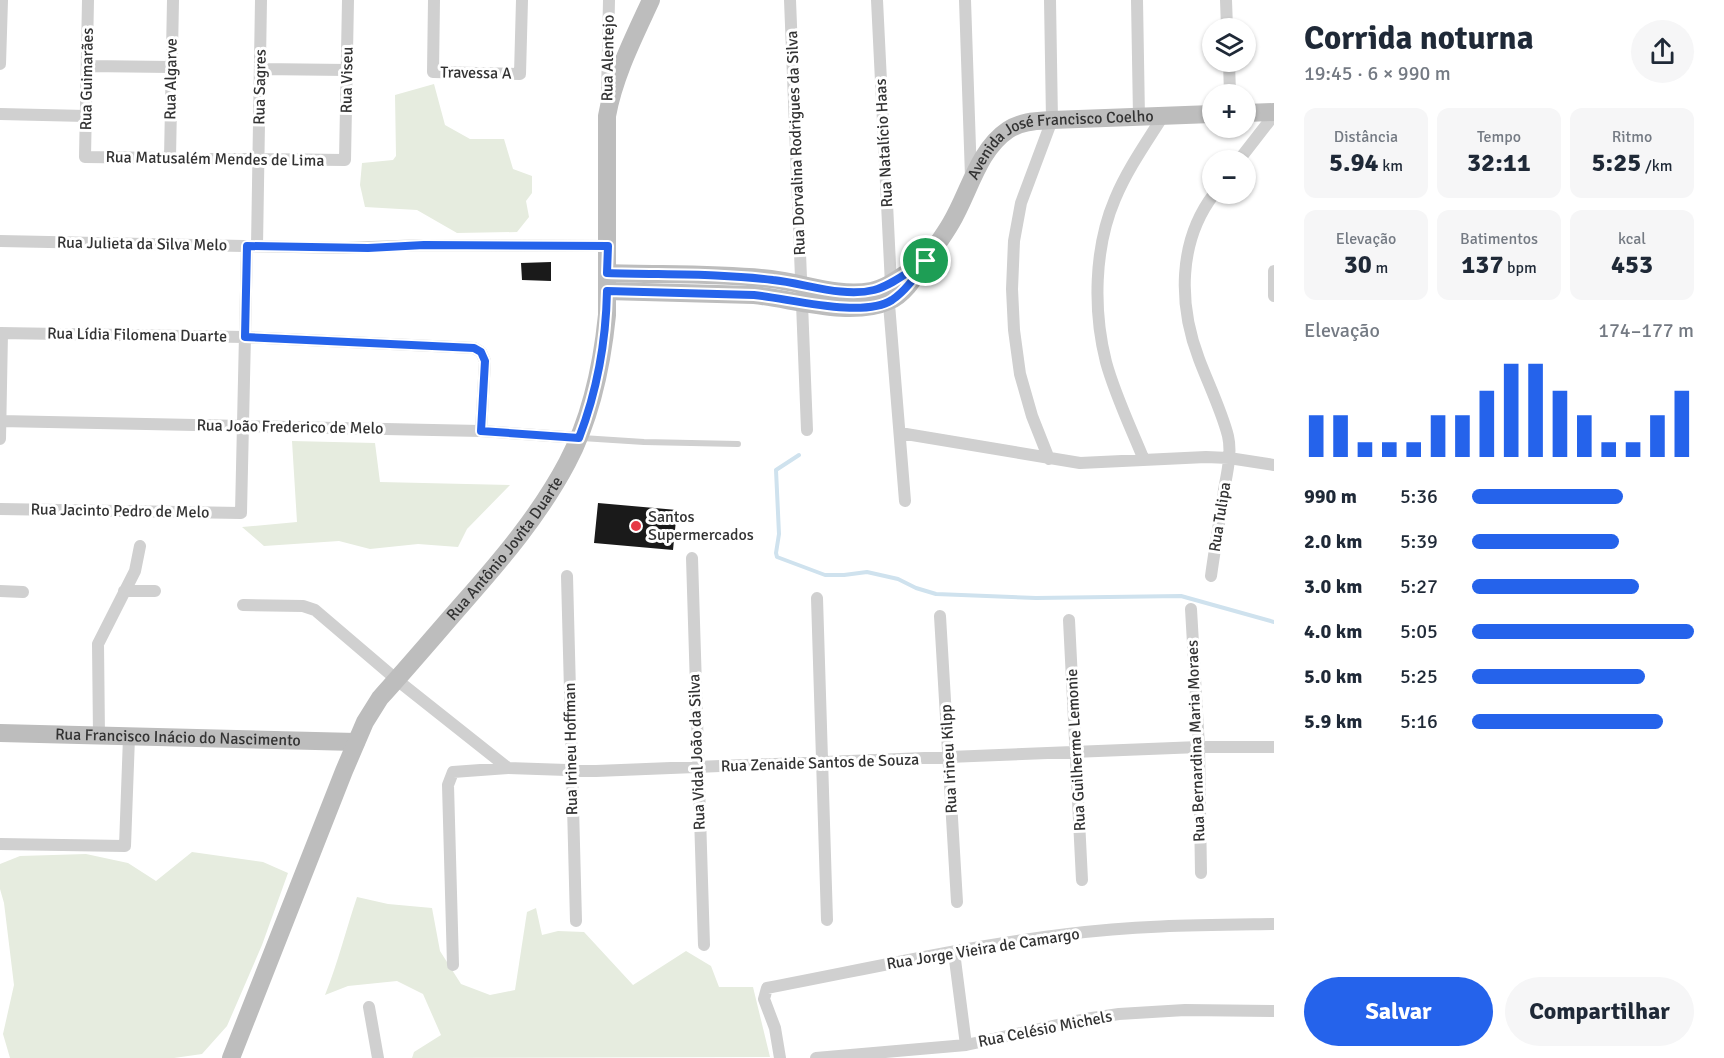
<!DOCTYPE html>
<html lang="pt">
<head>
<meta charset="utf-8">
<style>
  body { margin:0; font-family:Signika,sans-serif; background:#f6f6f7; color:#1f2937; height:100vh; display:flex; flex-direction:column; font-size:22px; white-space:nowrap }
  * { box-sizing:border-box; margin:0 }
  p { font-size:20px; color:#747a83 }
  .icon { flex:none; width:33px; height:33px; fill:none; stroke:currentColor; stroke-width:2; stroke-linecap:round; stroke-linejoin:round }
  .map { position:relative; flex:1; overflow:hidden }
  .sheet { display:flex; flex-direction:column; background:#fff; width:450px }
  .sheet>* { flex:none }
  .tools { position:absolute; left:1202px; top:18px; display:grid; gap:12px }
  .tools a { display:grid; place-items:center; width:54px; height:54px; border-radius:50%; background:#fff; box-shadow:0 2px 4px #0004; font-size:30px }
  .pin { position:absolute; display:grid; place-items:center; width:51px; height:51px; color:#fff; margin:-26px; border:3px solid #fff; border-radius:50%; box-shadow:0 2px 6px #0007 }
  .round { display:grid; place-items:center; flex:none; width:63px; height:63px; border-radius:32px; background:#f6f6f7 }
  .summary { display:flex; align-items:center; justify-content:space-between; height:102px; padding:0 30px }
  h1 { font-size:33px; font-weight:700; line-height:45px }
  .metrics { display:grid; grid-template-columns:repeat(3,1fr); gap:9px; height:102px; padding:6px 30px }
  .metrics div { display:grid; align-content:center; border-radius:12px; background:#f6f6f7; text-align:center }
  .metrics b { font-size:26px; font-weight:700 }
  .metrics small { font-size:16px; font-weight:400 }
  .metrics p { font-size:16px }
  .chart { height:168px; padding:12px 30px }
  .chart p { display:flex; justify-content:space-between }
  .chart svg { width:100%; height:108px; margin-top:6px; stroke:#2563eb; stroke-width:6 }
  .primary-button { display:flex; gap:12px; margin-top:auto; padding:12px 30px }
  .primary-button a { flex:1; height:69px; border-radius:36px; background:#2563eb; color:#fff; font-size:24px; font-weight:700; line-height:69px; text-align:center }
  .primary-button a+a { background:#f6f6f7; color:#1f2937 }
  ul { padding:0 30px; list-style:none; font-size:20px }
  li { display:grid; grid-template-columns:96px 72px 1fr; align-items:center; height:45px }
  li i { height:15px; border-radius:8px; background:#2563eb }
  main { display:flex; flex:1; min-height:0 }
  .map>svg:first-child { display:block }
</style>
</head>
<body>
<main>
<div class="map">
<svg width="1274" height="1058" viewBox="0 0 1274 1058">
  <rect width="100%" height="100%" fill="#fff"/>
  <!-- green -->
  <path fill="#e6ecdf" d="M434,84L445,125L470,139H504L513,169L532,176V193L526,201L529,217L517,232L457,233L417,210L365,207L360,185L362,163L393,160L396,156L395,95Z
    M292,441L375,443L380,482L510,485L467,529L458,547L418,544L370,549L339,541L264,546L242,527L297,522Z
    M192,852L263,862L288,873L262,945L227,1026L202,1054L174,1058H10L3,1034L14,985L4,903L0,889V864L20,856L86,854L128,863L156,881Z
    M357,897L388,904L432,908L440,951L461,984L490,995L515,990L527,912L536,908L542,935L558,931L584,932L633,985L686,951L711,966L719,987H753L770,1057L412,1058L414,1052L441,1035L423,994L397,981L348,986L325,995C338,962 346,930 357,897Z"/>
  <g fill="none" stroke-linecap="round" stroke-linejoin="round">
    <!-- stream -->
    <path stroke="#cfe2ee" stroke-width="4" d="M799,455L776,470L779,534L776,553L777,557L825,575H844L867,572L898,579L916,588L936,594L1036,598L1181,596L1274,622"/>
  </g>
  <!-- building -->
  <path fill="#1a1a1a" d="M551,262V281L522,280L521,263Z
    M598,503L677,510L673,550L594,543Z"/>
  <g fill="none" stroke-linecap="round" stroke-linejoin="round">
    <!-- lane -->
    <path stroke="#d0d0d0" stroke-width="6" d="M582,438L644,442L738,444"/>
    <!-- street -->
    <path stroke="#d0d0d0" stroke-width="12" d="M88,0L85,157L345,160L348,0
      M434,0L433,72L520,74L522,0
      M790,0L807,430
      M877,0L891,285L889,304L905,501
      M965,0L971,177
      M1137,0L1139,117
      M1226,0L1227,28
      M1229,62L1230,94
      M0,64L2,0
      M87,66L171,67
      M260,69L347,70
      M607,95L609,0
      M0,114L86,116
      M170,158L173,0
      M1239,160L1274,115
      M0,241L345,248L424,245L608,246
      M257,246L261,0
      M1274,271V296
      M0,333L245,337L474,348L481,352L485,361L481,431
      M0,421L481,431L579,438
      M900,433L1080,463L1206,457L1229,458L1274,465
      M0,439L2,333
      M1049,459L1032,416L1020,374L1014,330L1012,289L1014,241L1021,203L1052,120L1050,0
      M1144,460C1131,428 1115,395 1106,362C1093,311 1094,248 1115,199C1127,170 1146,143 1163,116
      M0,509L241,513L247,246
      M692,558L704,945
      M567,576L576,921
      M1211,576C1215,547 1220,519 1224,490C1227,473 1232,453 1228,436C1222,412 1208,383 1199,359C1178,304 1178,241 1214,194
      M0,591L23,592
      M124,591H155
      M817,598L827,920
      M243,605L303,606L315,610L397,680L508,768
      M1191,609L1199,747L1201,873
      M940,616L957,902
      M1069,620L1082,880
      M99,736L98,644L135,571L140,546
      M0,844L125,846L129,737
      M954,952L966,1045
      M453,965L448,785L453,772L508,768L596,771L1199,747H1274
      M369,1007L378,1058
      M780,1058L775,1028L764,999L767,988C867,969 967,946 1068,934C1137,925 1205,925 1274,924
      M816,1058L966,1045L1085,1019L1119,1014L1185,1010L1274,1011"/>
    <!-- secondary -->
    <g stroke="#bdbdbd" stroke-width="18">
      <path d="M1245,113L1274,112"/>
      <path d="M607,273C662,275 717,273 771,279C804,283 838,297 871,291C888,288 904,274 919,265"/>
      <path id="s1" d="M607,291L754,295C793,299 851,318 889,301C904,295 915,277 923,265C932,251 943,237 951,223C969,193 978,150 1008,130C1022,121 1036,121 1052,120L1212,114"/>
      <path id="s2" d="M0,733L356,742"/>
      <path id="s3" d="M231,1058L344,771L365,722L380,698C409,666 436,634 464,602C502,559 540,514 567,463C591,418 602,365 607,315V116C614,76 634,37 651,0"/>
    </g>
  </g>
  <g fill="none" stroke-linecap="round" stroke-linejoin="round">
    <!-- route casing -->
    <g stroke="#fff" stroke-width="12">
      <path id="route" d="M424,245L608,246L607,273C662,275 718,273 773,280C804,283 843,298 874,290C892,285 909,271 926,261C916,275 907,290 892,300C862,319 788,298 754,295L607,291C606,341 597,391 579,438L481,431L485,361L481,352L474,348L245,337L247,246L368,248Z"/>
    </g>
    <!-- route -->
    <use href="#route" stroke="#2563eb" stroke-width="8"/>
  </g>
  <!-- markers -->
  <circle fill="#e63946" stroke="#fff" stroke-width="2" cx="636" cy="526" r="6"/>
  <g text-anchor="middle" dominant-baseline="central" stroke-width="6" stroke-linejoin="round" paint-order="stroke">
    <!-- street labels -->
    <g font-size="16" fill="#333" stroke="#fff">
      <text transform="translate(608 58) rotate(-89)">Rua Alentejo</text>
      <text transform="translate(476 73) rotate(1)">Travessa A</text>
      <text transform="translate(87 79) rotate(-89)">Rua Guimarães</text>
      <text transform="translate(171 79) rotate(-89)">Rua Algarve</text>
      <text transform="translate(347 80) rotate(-89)">Rua Viseu</text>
      <text transform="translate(260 87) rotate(-89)">Rua Sagres</text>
      <text transform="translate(796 143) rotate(-92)">Rua Dorvalina Rodrigues da Silva</text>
      <text transform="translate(884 143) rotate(-93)">Rua Natalício Haas</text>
      <text stroke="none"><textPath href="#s1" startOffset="538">Avenida José Francisco Coelho</textPath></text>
      <text transform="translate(215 159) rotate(1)">Rua Matusalém Mendes de Lima</text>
      <text transform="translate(142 244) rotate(1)">Rua Julieta da Silva Melo</text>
      <text transform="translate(137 335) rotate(1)">Rua Lídia Filomena Duarte</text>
      <text transform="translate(290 427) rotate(1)">Rua João Frederico de Melo</text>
      <text transform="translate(120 511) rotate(1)">Rua Jacinto Pedro de Melo</text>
      <text transform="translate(1220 517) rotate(-81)">Rua Tulipa</text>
      <text stroke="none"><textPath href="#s3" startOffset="585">Rua Antônio Jovita Duarte</textPath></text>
      <text stroke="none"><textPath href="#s2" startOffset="178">Rua Francisco Inácio do Nascimento</textPath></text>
      <text transform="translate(1196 741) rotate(-92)">Rua Bernardina Maria Moraes</text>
      <text transform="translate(571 749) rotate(-91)">Rua Irineu Hoffman</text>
      <text transform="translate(1076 750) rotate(-93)">Rua Guilherme Lemonie</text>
      <text transform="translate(697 752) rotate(-92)">Rua Vidal João da Silva</text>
      <text transform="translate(949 759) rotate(-93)">Rua Irineu Kilpp</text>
      <text transform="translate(820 763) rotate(-2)">Rua Zenaide Santos de Souza</text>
      <text transform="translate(983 949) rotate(-9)">Rua Jorge Vieira de Camargo</text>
      <text transform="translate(1045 1029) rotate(-11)">Rua Celésio Michels</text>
    </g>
    <!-- poi labels -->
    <g font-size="16" fill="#333" stroke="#fff" text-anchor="start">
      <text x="648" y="517">Santos<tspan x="648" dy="18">Supermercados</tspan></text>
    </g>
  </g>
</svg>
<div class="tools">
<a><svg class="icon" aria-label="layers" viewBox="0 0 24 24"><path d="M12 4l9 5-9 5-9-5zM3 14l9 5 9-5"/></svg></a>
<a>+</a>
<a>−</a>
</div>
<div class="pin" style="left:926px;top:261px;background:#1e9e55"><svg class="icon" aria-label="arrive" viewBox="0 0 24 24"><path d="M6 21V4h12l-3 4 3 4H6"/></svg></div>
</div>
<section class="sheet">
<div class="summary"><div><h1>Corrida noturna</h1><p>19:45 · 6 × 990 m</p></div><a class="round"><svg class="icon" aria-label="share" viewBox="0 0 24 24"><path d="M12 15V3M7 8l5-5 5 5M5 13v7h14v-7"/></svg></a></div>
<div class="metrics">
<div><p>Distância</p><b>5.94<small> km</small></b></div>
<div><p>Tempo</p><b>32:11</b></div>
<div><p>Ritmo</p><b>5:25<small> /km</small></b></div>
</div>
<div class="metrics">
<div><p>Elevação</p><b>30<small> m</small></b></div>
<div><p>Batimentos</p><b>137<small> bpm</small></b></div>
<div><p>kcal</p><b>453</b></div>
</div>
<div class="chart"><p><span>Elevação</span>174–177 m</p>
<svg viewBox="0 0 160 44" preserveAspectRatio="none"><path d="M5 44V27M15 44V27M25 44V38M35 44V38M45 44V38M55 44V27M65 44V27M75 44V17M85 44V6M95 44V6M105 44V17M115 44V27M125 44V38M135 44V38M145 44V27M155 44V17"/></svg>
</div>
<ul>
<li><b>990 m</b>5:36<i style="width:68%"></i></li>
<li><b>2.0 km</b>5:39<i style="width:66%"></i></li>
<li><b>3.0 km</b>5:27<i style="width:75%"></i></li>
<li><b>4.0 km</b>5:05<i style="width:100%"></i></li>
<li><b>5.0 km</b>5:25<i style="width:78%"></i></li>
<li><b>5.9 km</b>5:16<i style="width:86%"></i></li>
</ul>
<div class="primary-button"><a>Salvar</a><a>Compartilhar</a></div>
</section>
</main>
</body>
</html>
